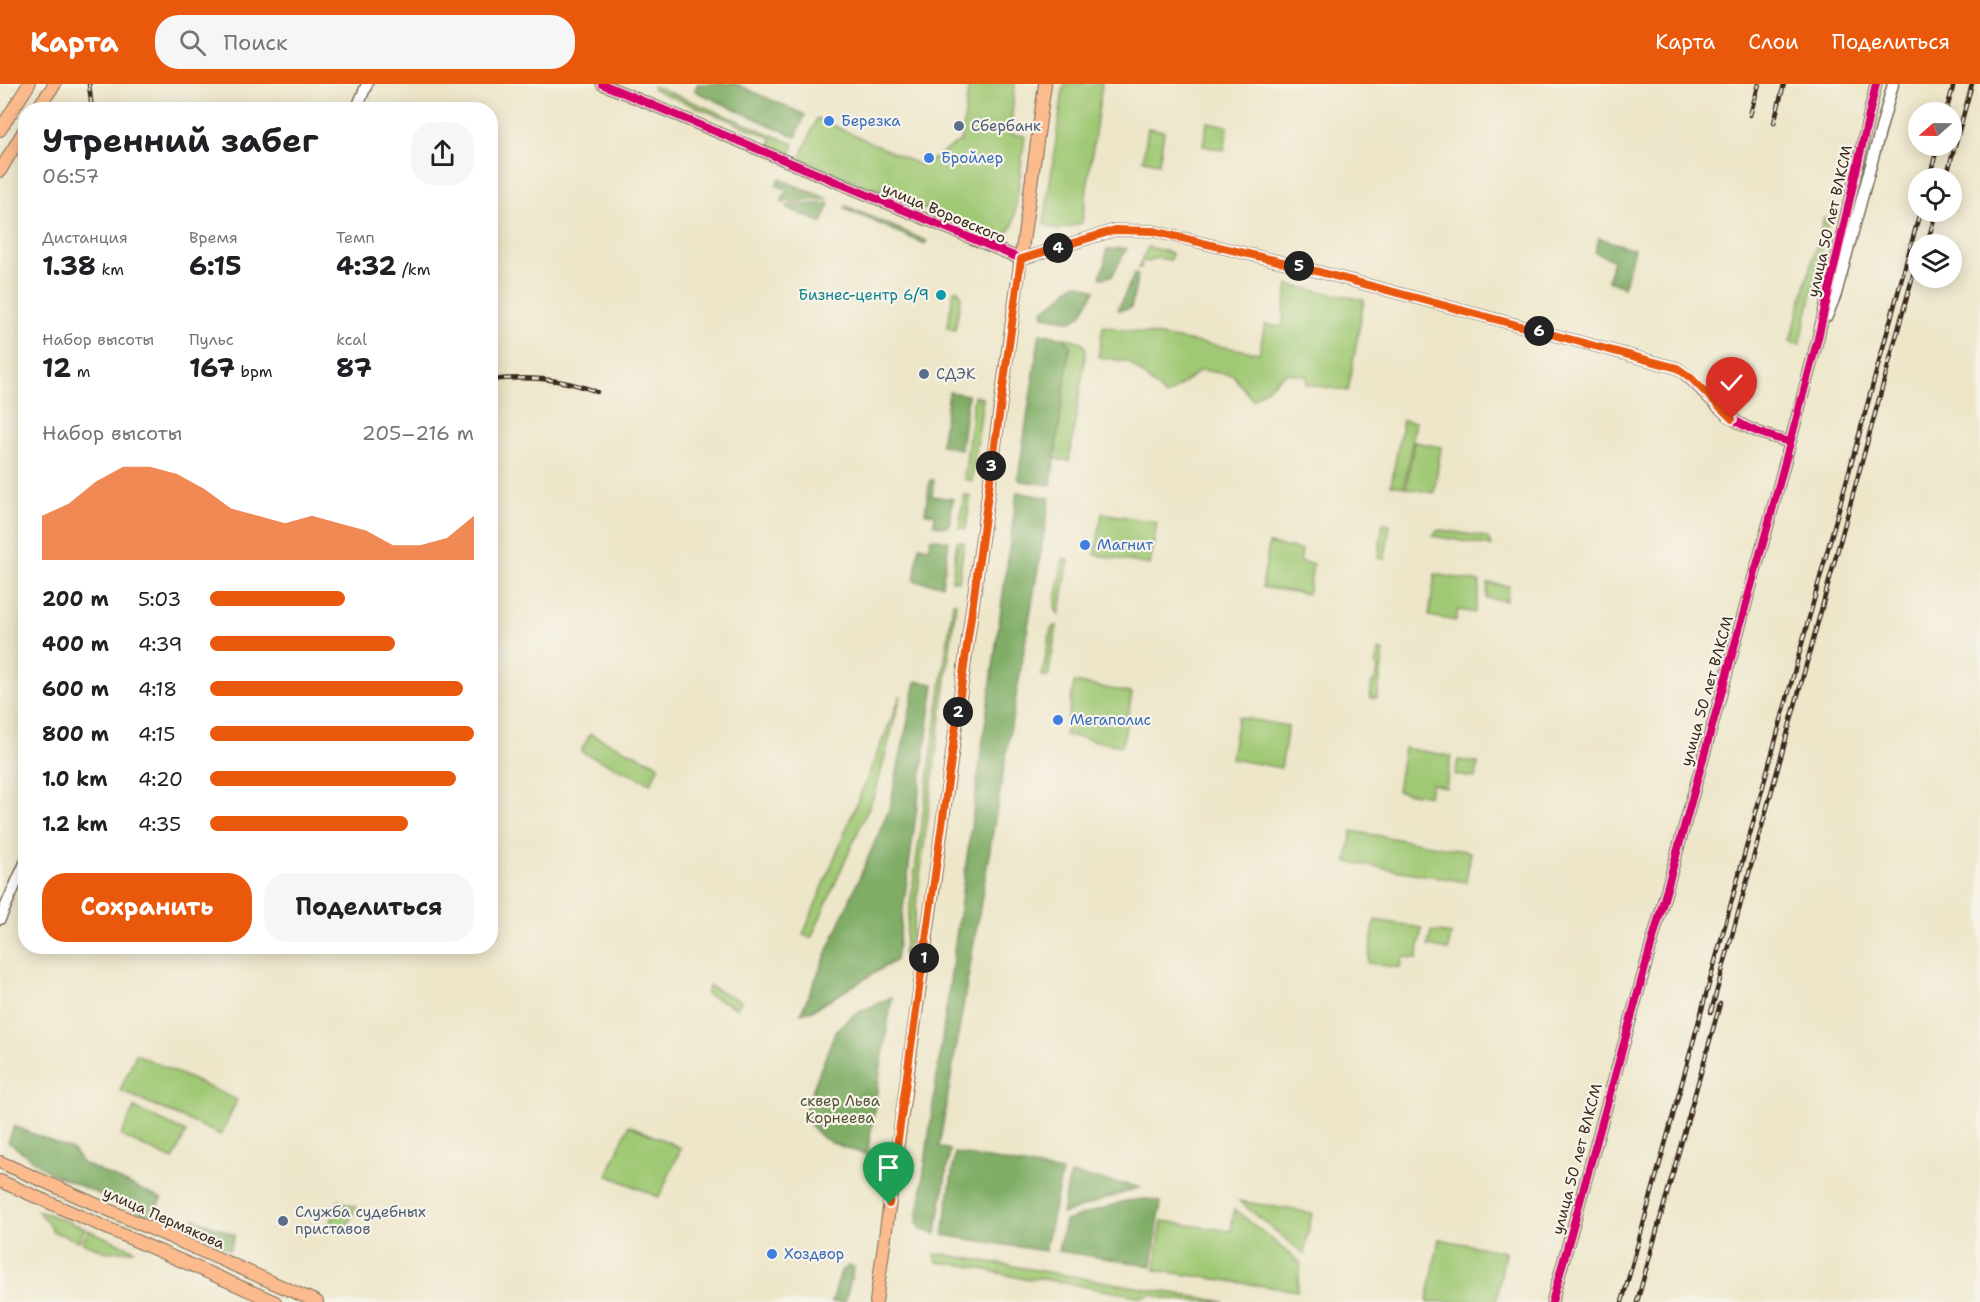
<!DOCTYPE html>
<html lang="ru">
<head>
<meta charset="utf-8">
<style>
  body { margin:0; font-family:"Shantell Sans",sans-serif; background:#f6f6f6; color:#202124; height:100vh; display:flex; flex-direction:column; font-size:22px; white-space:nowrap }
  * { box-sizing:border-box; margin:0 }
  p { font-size:20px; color:#757577 }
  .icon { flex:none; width:33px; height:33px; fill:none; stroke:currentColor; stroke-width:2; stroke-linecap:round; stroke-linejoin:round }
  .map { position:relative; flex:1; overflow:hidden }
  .sheet { position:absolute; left:18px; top:18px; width:480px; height:852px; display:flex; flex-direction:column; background:#fff; border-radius:24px; box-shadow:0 3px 15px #0003 }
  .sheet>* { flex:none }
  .needle { width:39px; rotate:250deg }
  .buttons { position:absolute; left:1908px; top:18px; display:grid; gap:12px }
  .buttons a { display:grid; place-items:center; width:54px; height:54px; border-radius:50%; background:#fff; box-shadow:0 3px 15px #0003; font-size:30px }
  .pin { position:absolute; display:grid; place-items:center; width:51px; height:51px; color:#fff; margin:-62px -26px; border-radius:50% 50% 50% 0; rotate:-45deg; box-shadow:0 0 6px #0007 }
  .pin .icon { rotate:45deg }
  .km { position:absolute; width:30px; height:30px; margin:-15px; border-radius:50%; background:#222; color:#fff; font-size:16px; line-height:30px; text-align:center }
  .round { display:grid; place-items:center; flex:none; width:63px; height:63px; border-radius:24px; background:#f6f6f6 }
  .headline { display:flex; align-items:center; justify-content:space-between; height:102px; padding:0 24px }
  h1 { font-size:33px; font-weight:700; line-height:45px }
  .figures { display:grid; grid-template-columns:repeat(3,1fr); gap:9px; height:102px; padding:6px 24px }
  .figures div { display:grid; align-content:center }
  .figures b { font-size:26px; font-weight:700 }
  .figures small { font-size:16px; font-weight:400 }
  .figures p { font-size:16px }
  .chart { height:168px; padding:12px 24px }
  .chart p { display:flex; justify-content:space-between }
  .chart svg { width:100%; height:108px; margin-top:6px; fill:#ea580c; opacity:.7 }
  .action { display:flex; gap:12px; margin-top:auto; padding:12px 24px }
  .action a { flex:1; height:69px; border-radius:24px; background:#ea580c; color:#fff; font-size:24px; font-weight:700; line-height:69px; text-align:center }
  .action a+a { background:#f6f6f6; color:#202124 }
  ul { padding:0 24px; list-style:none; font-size:20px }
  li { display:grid; grid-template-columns:96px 72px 1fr; align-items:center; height:45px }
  li i { height:15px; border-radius:8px; background:#ea580c }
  header { display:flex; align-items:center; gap:36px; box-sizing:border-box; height:84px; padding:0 30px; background:#ea580c; color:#fff }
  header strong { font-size:28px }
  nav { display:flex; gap:33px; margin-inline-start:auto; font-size:21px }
  .search { width:420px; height:54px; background:#f6f6f6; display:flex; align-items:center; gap:15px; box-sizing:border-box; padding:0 21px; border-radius:24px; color:#757577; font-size:22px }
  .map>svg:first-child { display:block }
</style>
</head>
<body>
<header>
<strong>Карта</strong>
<div class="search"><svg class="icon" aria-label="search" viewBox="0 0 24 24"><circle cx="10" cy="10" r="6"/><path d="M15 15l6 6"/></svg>Поиск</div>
<nav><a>Карта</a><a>Слои</a><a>Поделиться</a></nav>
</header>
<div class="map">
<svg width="1980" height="1218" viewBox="0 0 1980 1218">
  <rect width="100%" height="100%" fill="#f7f3e8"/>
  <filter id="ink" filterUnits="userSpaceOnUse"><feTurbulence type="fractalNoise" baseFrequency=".0167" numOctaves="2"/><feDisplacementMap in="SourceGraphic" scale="12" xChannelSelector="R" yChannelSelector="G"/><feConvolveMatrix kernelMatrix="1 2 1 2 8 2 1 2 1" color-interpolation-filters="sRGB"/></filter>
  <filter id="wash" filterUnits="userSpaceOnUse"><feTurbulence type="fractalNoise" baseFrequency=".008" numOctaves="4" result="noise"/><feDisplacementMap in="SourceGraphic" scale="24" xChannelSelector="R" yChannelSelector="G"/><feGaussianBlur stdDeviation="1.35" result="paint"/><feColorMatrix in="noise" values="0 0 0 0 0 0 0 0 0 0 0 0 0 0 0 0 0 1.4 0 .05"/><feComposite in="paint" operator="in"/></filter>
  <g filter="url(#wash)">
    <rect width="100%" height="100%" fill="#ede6c9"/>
    <!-- green -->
    <path fill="#a0c975" stroke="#6e7a4a" stroke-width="1.5" d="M969,0H1015L1010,50L1025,52L1014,138C1011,148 1006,151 996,155L904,117L902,108L887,101L877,106L800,75L817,34L922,82L961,57Z
      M1064,0H1102L1082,139L1058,146L1044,140Z
      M654,2L794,60L791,69L770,62L772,54L652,5Z
      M1207,38L1228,42L1224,66L1203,62Z
      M1148,44L1164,47L1159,79L1143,76Z
      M1824,134L1829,135L1800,261L1790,258Z
      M1148,163L1172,169L1171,176L1155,174L1148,178L1142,177L1141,184H1138Z
      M1288,201L1364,216L1348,307L1306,300L1307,292L1286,289L1252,316L1233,291L1201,286L1166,312L1129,278L1098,273L1103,242L1259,269L1265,241L1282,243Z
      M954,206H958L961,212L955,246L947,244Z
      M1064,254C1074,256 1082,255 1086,266L1069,377L1054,375L1070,261Z
      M974,312L983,314L972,397L964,395Z
      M1403,336L1416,338L1404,403L1391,401Z
      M1414,358L1441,363L1434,409L1406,404Z
      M964,411L970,412L966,445L959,444Z
      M1102,429L1157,438L1150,481L1095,471Z
      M1383,439L1390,440L1385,475L1378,474Z
      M1442,446L1485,453L1489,456L1491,462L1433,452L1437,447Z
      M957,458H964L959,497L952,496Z
      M1269,460L1302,466L1300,478L1313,480L1308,510L1262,503Z
      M1063,475L1069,476L1059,531L1055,524Z
      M1435,490L1480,498L1475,529L1458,526L1456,537L1429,532Z
      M1488,499L1509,502L1506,517L1486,514Z
      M953,519H956L912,852L906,867L903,871Z
      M1054,542H1057L1048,593L1042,592L1051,545Z
      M1378,566L1384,568L1377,614H1370L1372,599L1376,595L1378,586L1376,581Z
      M1074,598L1132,609L1122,662L1065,651Z
      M901,611L876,707L811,854L803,851Z
      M1238,633L1288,642L1281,684L1231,675Z
      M590,650L659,681L651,699L581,668Z
      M1404,664L1451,672L1446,703L1431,700L1429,712L1397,707Z
      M1458,676L1478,679L1476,694L1455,691Z
      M1352,747L1471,768L1466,798L1347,778Z
      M1375,836L1422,844L1417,875L1403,873L1400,884L1368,879Z
      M1431,847L1451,850L1448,866L1428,862Z
      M709,902L741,917L737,924L706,910Z
      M136,970L237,1016L221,1051L120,1006Z
      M134,1024L186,1048L173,1076L121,1052Z
      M629,1041L681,1064L659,1113L607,1091Z
      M339,1117L356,1123L345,1149L329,1143Z
      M1239,1117L1312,1129L1304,1170Z
      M1234,1125L1301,1179L1297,1207L1155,1186L1162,1137L1231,1147Z
      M37,1126L85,1144L79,1157L54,1148Z
      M88,1146L135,1166L107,1168L82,1158Z
      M1439,1155L1505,1168L1496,1218H1427Z
      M942,1170L1225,1218C1207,1218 1164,1218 1152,1210L1142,1213L1038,1194L1029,1196L969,1182L937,1178L935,1171Z"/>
    <!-- forest -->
    <path fill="#80ad66" stroke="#5e6c42" stroke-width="1.5" d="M697,0H736L805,31L796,53L695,7Z
      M779,95L828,115L781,119L787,106L776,101Z
      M830,119L822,139L787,124V122Z
      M846,122L927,157L925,160L845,125Z
      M1599,154L1634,165L1624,203L1608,197L1613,176L1595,168Z
      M1127,164L1112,192L1101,194L1100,192L1105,180L1106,166Z
      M1135,189L1138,191L1131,224L1119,226L1118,224Z
      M1077,199L1095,206L1081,231L1072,237L1043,232L1042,227C1048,220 1057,218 1062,212C1066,206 1070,203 1077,199Z
      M1040,249L1064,254L1070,261L1051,401L1021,397L1018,394Z
      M949,308L968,311L961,365L941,361Z
      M930,396H934L932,412L953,415L949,443L934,441L935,430L925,429Z
      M1017,408L1050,414L939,1063L950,1066L936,1150L922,1146L917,1138Z
      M931,454L949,457L942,501L914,497L919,462L929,464Z
      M916,597L934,600L896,876L813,926L801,929L890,723Z
      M892,913L867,1071C840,1061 810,1058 805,1025L836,946L855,930Z
      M14,1042L73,1066L82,1079L162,1115L151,1133L51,1089L8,1058Z
      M955,1069L1062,1088L1045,1167L943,1151Z
      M1070,1090L1140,1103L1062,1130Z
      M1147,1115L1161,1118L1152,1182L1058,1167L1065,1137L1125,1117Z
      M194,1134L235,1151L230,1166L212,1159L213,1150L194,1140Z
      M848,1182L854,1183L845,1218H832L841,1187Z"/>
  </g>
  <g filter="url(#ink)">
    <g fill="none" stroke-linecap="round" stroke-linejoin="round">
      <!-- minor casing -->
      <g stroke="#796c5a" stroke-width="13">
        <path id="minor" d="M602,0L1021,175L1115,146L1153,147L1286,179L1677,284C1698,299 1712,321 1733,335C1750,347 1770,353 1790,358
          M356,26L367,0
          M1827,232L1836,210L1893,0
          M0,835L26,777
          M1552,1218L1770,434L1818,254L1876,0"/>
      </g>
      <!-- major casing -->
      <g stroke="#796c5a" stroke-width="14">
        <path id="major" d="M36,26L55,0
          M0,46L29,0
          M0,87L26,43
          M0,1078L317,1218
          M0,1097L275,1218
          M876,1218L1045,0"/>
      </g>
      <!-- minor -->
      <use href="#minor" stroke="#fff" stroke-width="10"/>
      <!-- major -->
      <use href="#major" stroke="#fbbb8d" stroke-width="12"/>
      <!-- rail casing -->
      <g stroke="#3b2a1e" stroke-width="4.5">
        <path id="rail" d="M89,0L92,26
          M1946,28L1954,0
          M1750,31L1759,0
          M1774,39L1784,0
          M1929,94L1938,62
          M1946,94L1972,0
          M1927,160L1936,128
          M490,296C527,292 563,294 597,308
          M1711,928L1918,173
          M1622,1218L1920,128
          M1637,1218L1720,920"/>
      </g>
      <!-- rail -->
      <use href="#rail" stroke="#f7f3e8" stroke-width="2" stroke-dasharray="7" stroke-linecap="butt"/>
      <!-- cycleway casing -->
      <g stroke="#f7f3e8" stroke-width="11">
        <path id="cycleway" d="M602,0L1021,175L1115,146L1153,147L1286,179L1677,284C1698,299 1712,321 1733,335C1750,347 1770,353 1790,358
          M1552,1218L1770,434L1818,254L1876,0"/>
      </g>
      <!-- cycleway -->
      <use href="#cycleway" stroke="#d6006c" stroke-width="8"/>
    </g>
  </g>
  <g fill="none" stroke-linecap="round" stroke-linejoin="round" filter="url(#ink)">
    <!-- route casing -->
    <g stroke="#fff" stroke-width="12">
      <path id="route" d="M889,1120L1021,175L1115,146L1153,147L1286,179L1677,284L1691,294L1732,335"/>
    </g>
    <!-- route -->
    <use href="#route" stroke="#ea580c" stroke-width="8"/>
  </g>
  <!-- markers -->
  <g fill="#3f7fe0" stroke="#f7f3e8" stroke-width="2">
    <circle cx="829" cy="37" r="6"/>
    <circle cx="929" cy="74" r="6"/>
    <circle cx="1085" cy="461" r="6"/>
    <circle cx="1058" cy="636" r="6"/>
    <circle cx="772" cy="1170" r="6"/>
  </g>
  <g fill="#5c6f8a" stroke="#f7f3e8" stroke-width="2">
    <circle cx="959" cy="42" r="6"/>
    <circle cx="924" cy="290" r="6"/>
    <circle cx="283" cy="1137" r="6"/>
  </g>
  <circle fill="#0f9aa8" stroke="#f7f3e8" stroke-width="2" cx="941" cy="211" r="6"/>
  <g text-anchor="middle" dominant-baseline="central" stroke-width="4.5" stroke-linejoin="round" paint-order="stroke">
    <!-- shop labels -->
    <g font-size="15" fill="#366cbe" stroke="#f7f3e8" text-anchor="start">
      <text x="841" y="37">Березка</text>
      <text x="941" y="74">Бройлер</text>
      <text x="1097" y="461">Магнит</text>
      <text x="1070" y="636">Мегаполис</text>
      <text x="784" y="1170">Хоздвор</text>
    </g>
    <!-- service labels -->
    <g font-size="15" fill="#4e5e75" stroke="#f7f3e8" text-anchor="start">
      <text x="971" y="42">Сбербанк</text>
      <text x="936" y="290">СДЭК</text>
      <text x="295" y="1128">Служба судебных<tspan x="295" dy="17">приставов</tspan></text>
    </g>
    <!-- street labels -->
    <g font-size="15" fill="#3b2a1e" stroke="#f7f3e8">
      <text transform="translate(944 129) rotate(23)">улица Воровского</text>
      <text transform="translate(1830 137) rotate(-77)">улица 50 лет ВЛКСМ</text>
      <text transform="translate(1707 607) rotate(-74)">улица 50 лет ВЛКСМ</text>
      <text transform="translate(1577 1075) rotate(-75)">улица 50 лет ВЛКСМ</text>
      <text transform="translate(164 1134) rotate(24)">улица Пермякова</text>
    </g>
    <!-- culture labels -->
    <g font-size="15" fill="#0d838f" stroke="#f7f3e8" text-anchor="end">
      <text x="929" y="211">Бизнес-центр 6/9</text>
    </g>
    <!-- park labels -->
    <g font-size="15" fill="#545234" stroke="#f7f3e8">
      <text x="840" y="1017">сквер Льва<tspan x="840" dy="17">Корнеева</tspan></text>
    </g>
  </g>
</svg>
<div class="buttons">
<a><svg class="needle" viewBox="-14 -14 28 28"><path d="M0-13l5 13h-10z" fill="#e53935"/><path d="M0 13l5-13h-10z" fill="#757577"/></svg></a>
<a><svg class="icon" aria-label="locate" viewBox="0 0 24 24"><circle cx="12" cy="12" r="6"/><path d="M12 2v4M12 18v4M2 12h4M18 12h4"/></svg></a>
<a><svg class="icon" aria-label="layers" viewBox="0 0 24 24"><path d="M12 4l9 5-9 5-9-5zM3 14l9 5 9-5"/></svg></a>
</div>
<div class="pin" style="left:889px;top:1120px;background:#1e9e55"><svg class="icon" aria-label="arrive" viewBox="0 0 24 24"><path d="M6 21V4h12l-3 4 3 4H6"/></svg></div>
<div class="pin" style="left:1732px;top:335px;background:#d93025"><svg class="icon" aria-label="check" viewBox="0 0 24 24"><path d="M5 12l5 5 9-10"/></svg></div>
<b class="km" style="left:924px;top:874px">1</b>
<b class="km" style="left:958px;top:628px">2</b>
<b class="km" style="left:991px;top:382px">3</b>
<b class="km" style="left:1058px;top:164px">4</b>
<b class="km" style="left:1299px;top:182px">5</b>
<b class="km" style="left:1539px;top:247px">6</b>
<section class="sheet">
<div class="headline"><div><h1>Утренний забег</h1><p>06:57</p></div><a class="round"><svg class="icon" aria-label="share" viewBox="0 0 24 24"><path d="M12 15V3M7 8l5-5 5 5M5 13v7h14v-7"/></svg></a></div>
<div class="figures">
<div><p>Дистанция</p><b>1.38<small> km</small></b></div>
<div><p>Время</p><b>6:15</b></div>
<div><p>Темп</p><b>4:32<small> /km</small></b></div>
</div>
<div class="figures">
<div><p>Набор высоты</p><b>12<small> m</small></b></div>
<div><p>Пульс</p><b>167<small> bpm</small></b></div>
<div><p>kcal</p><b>87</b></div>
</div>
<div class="chart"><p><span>Набор высоты</span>205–216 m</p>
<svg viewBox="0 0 160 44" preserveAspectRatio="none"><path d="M0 44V26L10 21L20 12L30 6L40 6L50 9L60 15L70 23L80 26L90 29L100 26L110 29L120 32L130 38L140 38L150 35L160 26V44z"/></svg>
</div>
<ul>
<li><b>200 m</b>5:03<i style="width:51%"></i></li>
<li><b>400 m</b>4:39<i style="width:70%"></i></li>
<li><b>600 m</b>4:18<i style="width:96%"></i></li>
<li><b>800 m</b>4:15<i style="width:100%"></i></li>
<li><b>1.0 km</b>4:20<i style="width:93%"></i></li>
<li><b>1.2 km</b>4:35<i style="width:75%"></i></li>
</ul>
<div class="action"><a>Сохранить</a><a>Поделиться</a></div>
</section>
</div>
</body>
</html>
